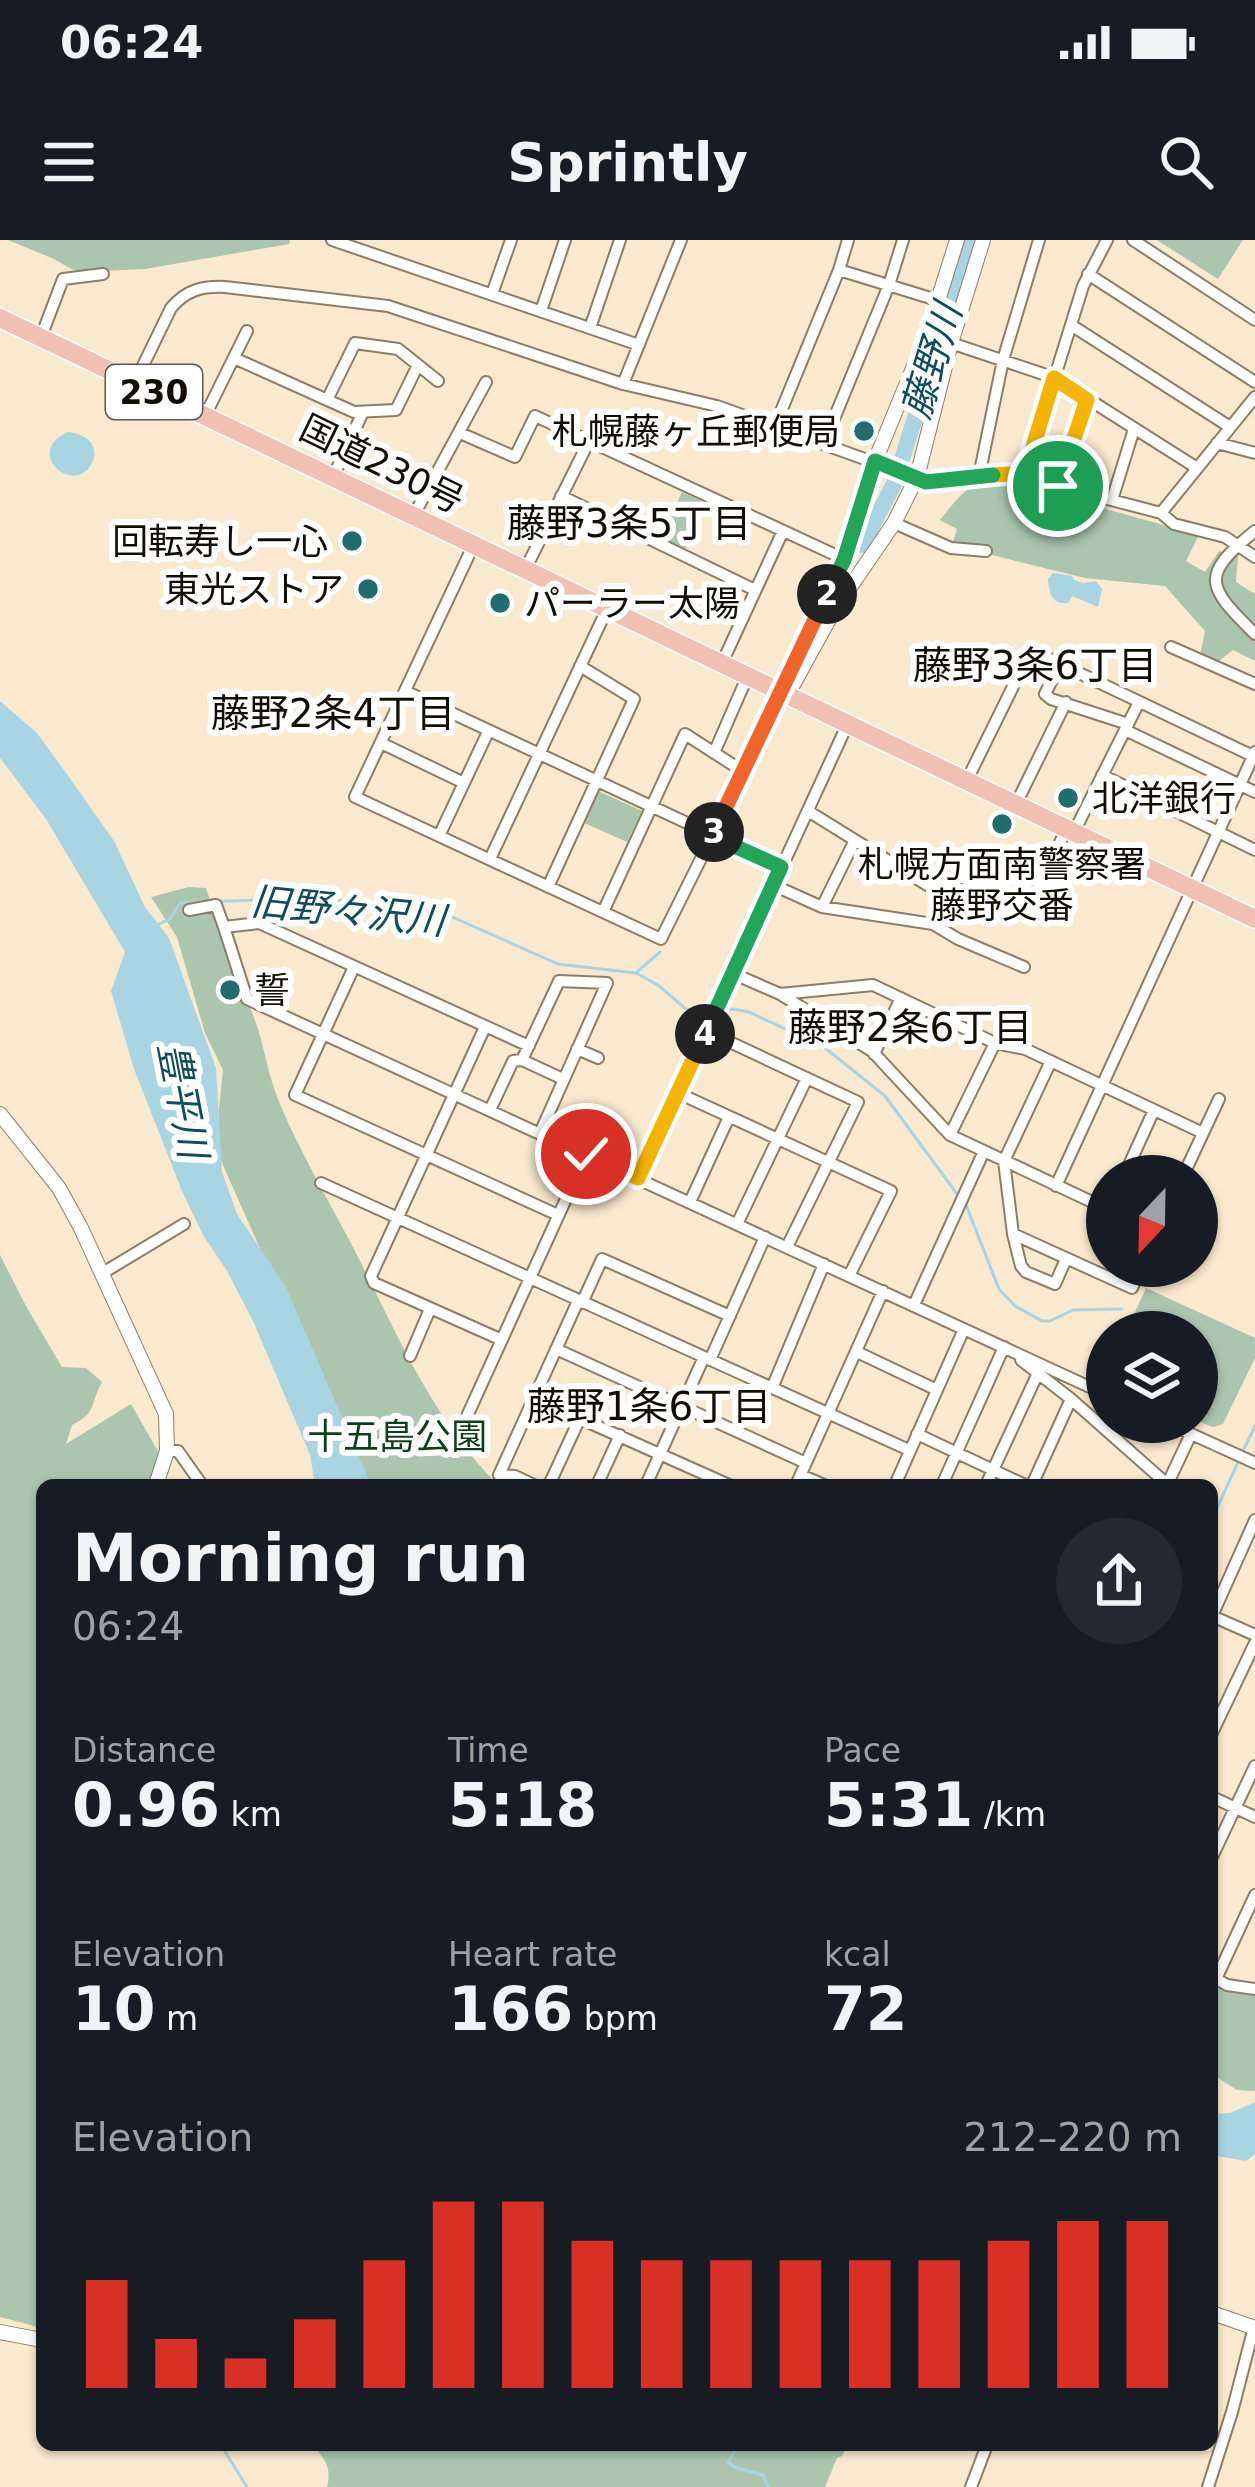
<!DOCTYPE html>
<html lang="en">
<head>
<meta charset="utf-8">
<style>
  body { margin:0; font-family:"DejaVu Sans","Noto Sans JP",sans-serif; background:#242831; color:#f1f3f6; height:100vh; display:flex; flex-direction:column; font-size:45px; white-space:nowrap }
  * { box-sizing:border-box; margin:0 }
  p { font-size:39px; color:#9ea1a6 }
  .icon { flex:none; width:66px; height:66px; fill:none; stroke:currentColor; stroke-width:2; stroke-linecap:round; stroke-linejoin:round }
  .map { position:relative; flex:1; overflow:hidden }
  .details { position:absolute; left:36px; top:1239px; width:1182px; height:972px; display:flex; flex-direction:column; background:#171b24; border-radius:18px; box-shadow:0 3px 9px #0004 }
  .details>* { flex:none }
  .needle { width:78px; rotate:202deg }
  .controls { position:absolute; left:1086px; top:915px; display:grid; gap:24px }
  .controls a { display:grid; place-items:center; width:132px; height:132px; border-radius:50%; background:#171b24; box-shadow:0 3px 9px #0004; font-size:60px }
  .pin { position:absolute; display:grid; place-items:center; width:102px; height:102px; color:#fff; margin:-51px; border:6px solid #fff; border-radius:50%; box-shadow:0 3px 12px #0007 }
  .km { position:absolute; width:60px; height:60px; margin:-30px; border-radius:50%; background:#222; color:#fff; font-size:33px; line-height:60px; text-align:center }
  .round { display:grid; place-items:center; flex:none; width:126px; height:126px; border-radius:63px; background:#242831 }
  .headline { display:flex; align-items:center; justify-content:space-between; height:204px; padding:0 36px }
  h1 { font-size:66px; font-weight:600; line-height:90px }
  .metrics { display:grid; grid-template-columns:repeat(3,1fr); gap:18px; height:204px; padding:12px 36px }
  .metrics div { display:grid; align-content:center }
  .metrics b { font-size:60px; font-weight:600 }
  .metrics small { font-size:33px; font-weight:400 }
  .metrics p { font-size:33px }
  .chart { height:336px; padding:24px 36px }
  .chart p { display:flex; justify-content:space-between }
  .chart svg { width:100%; height:216px; margin-top:12px; stroke:#d93025; stroke-width:6 }
  .status { display:flex; justify-content:space-between; align-items:center; height:84px; padding:0 60px; background:#171b24; direction:ltr }
  .status svg { height:33px; fill:currentColor }
  header { display:flex; justify-content:space-between; align-items:center; height:156px; padding:0 36px; background:#171b24; font-size:54px; font-weight:600 }
  .map>svg:first-child { display:block }
</style>
</head>
<body>
<div class="status"><b>06:24</b><svg viewBox="0 0 49 12"><path d="M0 12V9h3v3zM5 12V6h3v6zM10 12V3h3v9zM15 12V0h3v12zM26 1h20v11H26zM47 4h2v5h-2z"/></svg></div>
<header><svg class="icon" aria-label="menu" viewBox="0 0 24 24"><path d="M4 6h16M4 12h16M4 18h16"/></svg>Sprintly<svg class="icon" aria-label="search" viewBox="0 0 24 24"><circle cx="10" cy="10" r="6"/><path d="M15 15l6 6"/></svg></header>
<div class="map">
<svg width="1255" height="2247" viewBox="0 0 1255 2247">
  <rect width="100%" height="100%" fill="#f9e9ce"/>
  <!-- green -->
  <path fill="#abc5af" d="M8,0H290L289,4L145,29L77,32L54,19Z
    M1157,0H1243L1218,39Z
    M1028,239L1027,251L1067,258L1199,295L1186,321L1205,332L1219,311L1238,315L1236,342L1255,354V421L1233,410L1215,424L1200,416L1205,391L1165,346L1085,338L952,305L957,289L940,280C972,239 977,239 1028,239Z
    M682,252L705,263L685,308L661,298Z
    M598,551L642,571L627,602L582,582Z
    M189,647L206,648L241,752C263,784 264,828 280,864C301,914 330,963 355,1011C396,1092 433,1180 498,1245H365L215,907L223,830L205,793L177,697L151,657Z
    M0,1015L27,1068L62,1127L86,1128L102,1142C89,1165 98,1172 72,1185L66,1204L131,1164L159,1213L149,1245H42V2088L0,2077Z
    M1146,1048L1255,1098V1118L1223,1184L1213,1187L1197,1181V1092H1126Z
    M1212,1741L1227,1751L1255,1756V1851L1237,1850L1212,1834Z
    M313,2205H847L842,2216L837,2218L825,2247H327C332,2226 325,2221 313,2205Z"/>
  <!-- water -->
  <path fill="#a9d5e3" d="M67,192C84,193 101,204 92,223C75,257 23,214 67,192Z
    M1053,333L1072,336L1074,340L1083,343L1096,341L1102,349L1098,367L1072,356L1068,363C1052,365 1049,353 1048,339Z
    M0,461L37,493L69,537L114,601L145,667L169,698L216,828L222,932L237,974L286,1047L371,1245H315L310,1215L253,1081L227,1031L203,995L182,951L134,829L111,751L125,712L46,579L0,518Z
    M1255,1862V1914L1246,1921L1212,1915V1874L1230,1873Z"/>
  <g fill="none" stroke-linecap="round" stroke-linejoin="round">
    <!-- stream -->
    <path stroke="#a9d5e3" stroke-width="3" d="M159,684L170,679L180,663L303,658L354,661L379,667L441,672L558,724L636,733L658,745L686,769L708,773
      M638,731L660,712
      M717,772L733,769L749,772L824,807L885,856L960,958
      M966,965L999,1049L1015,1066L1042,1081H1050L1073,1070L1122,1069
      M1243,1211L1255,1186
      M1212,1279L1239,1220
      M221,2205L247,2247
      M744,2205L736,2209L728,2222L734,2227L763,2235L768,2247"/>
    <!-- river -->
    <path stroke="#a9d5e3" stroke-width="16" d="M862,305L895,242L970,0"/>
    <!-- street casing -->
    <g stroke="#8c7e66" stroke-width="14">
      <path id="street" d="M332,0L639,105
        M1133,0L1255,80
        M839,30L937,60
        M1088,34L1255,142
        M492,54L511,0
        M541,71L565,0
        M1071,85L1230,187
        M590,88L620,0
        M41,97L63,39L103,34
        M951,103L1055,138L1197,228
        M234,118L354,172L396,170L418,125
        M135,142L171,68C186,50 202,46 225,47L388,66L623,144L717,166L926,241L1025,233L1083,46L1107,0
        M623,144L681,0
        M327,160L355,103L398,109L438,141
        M1087,160L1058,246L1161,273L1174,284L1225,297L1255,317
        M205,176L247,91
        M775,186L839,30L848,0
        M460,193L515,217L535,176L844,319
        M824,203L889,45L903,0
        M1217,203L1255,213
        M979,236L1003,120L1039,0
        M333,237L363,172
        M561,256L755,350
        M1112,260L1134,189
        M1161,273L1255,157
        M414,275L486,142
        M894,283L951,308L986,311
        M1255,291C1198,337 1208,347 1255,394
        M474,304L355,557L661,699L744,532L780,450
        M526,328L589,201
        M1171,407L1255,444
        M722,423L783,291
        M1060,424L1045,454L1051,459L1128,484
        M405,451L781,627
        M1125,490L1255,552
        M381,503L464,543
        M714,513L748,435
        M1102,535L1255,610
        M967,540L1031,410L1255,517
        M1016,564L1066,462
        M808,571L945,656
        M1074,592L1139,462
        M439,596L488,492
        M490,619L608,367
        M773,645L822,667L933,684L958,699L1024,727
        M548,647L634,459L580,426
        M822,667L855,600
        M189,670L216,665L224,687
        M603,672L685,494L744,532
        M933,684L955,634L1027,670L1067,588
        M354,727L295,855L558,975
        M732,733L780,754L872,811L950,895L1107,969
        M780,754L873,745L995,803L950,895
        M485,787L371,1036L374,1043L502,1100
        M706,791L858,862L787,1007
        M995,803L1025,809L1203,893
        M529,806L259,683L224,687L247,759L1107,1155
        M577,809L598,818
        M874,814L901,758
        M522,820L563,839
        M1051,821L1004,921L1013,994L1021,1026L1026,1032L1055,1044L1066,1019
        M678,853L891,951L849,1036
        M490,870L513,821L522,820L559,741L607,743L540,893
        M1124,936L1154,870
        M1183,936L1219,859
        M639,938L848,483
        M321,943L909,1210
        M1056,946L1255,512
        M690,962L729,877
        M737,984L807,838
        M1013,994L1132,1048L1142,1026
        M101,1034L184,984
        M582,1063L602,1019L730,1076
        M914,1065L984,911
        M556,1109L806,1223
        M857,1112L937,1150
        M410,1116L430,1069
        M710,1120L765,997
        M1021,1120L1071,1159L1167,1244
        M772,1148L824,1024
        M534,1158L729,1245
        M1165,1182L1255,1223
        M917,1194L1025,1245
        M453,1207L586,915
        M167,1211H178L202,1245
        M499,1235L578,1061
        M499,1235L515,1236L534,1245
        M801,1235L824,1245
        M549,1245L580,1178
        M597,1245L620,1195
        M646,1245L704,1117
        M796,1245L883,1051
        M895,1245L964,1089
        M942,1245L1004,1107
        M986,1245L1038,1133
        M1032,1245L1071,1159
        M1167,1245L1191,1194
        M1212,1376L1255,1280
        M1212,1376L1255,1395
        M1212,1493L1255,1403
        M1212,1557L1255,1577
        M1212,1617L1255,1526
        M1213,1737L1227,1745L1255,1749
        M1216,1739L1255,1655
        M971,2247L987,2205
        M1208,2247L1232,2172L1254,2087"/>
    </g>
    <!-- secondary casing -->
    <g stroke="#8c7e66" stroke-width="16">
      <path id="secondary" d="M780,450L844,319L875,221L928,92L957,0
        M788,454L833,372L894,283L917,237L951,103L983,0
        M0,874L59,948L81,988L166,1174L167,1211L156,1245
        M1212,2073L1255,2088
        M0,2092L42,2100"/>
    </g>
    <!-- highway casing -->
    <g stroke="#fff" stroke-width="21">
      <path id="highway" d="M0,78L1255,679"/>
    </g>
    <!-- street -->
    <use href="#street" stroke="#fff" stroke-width="10"/>
    <!-- secondary -->
    <use href="#secondary" stroke="#fff" stroke-width="14"/>
    <!-- highway -->
    <use href="#highway" stroke="#f0c1b3" stroke-width="18"/>
  </g>
  <g fill="none" stroke-linecap="round" stroke-linejoin="round">
    <!-- split-1 casing -->
    <g stroke="#fff" stroke-width="24">
      <path id="split-1" d="M993,235L1025,233L1054,138L1087,160L1058,246"/>
    </g>
    <!-- split-2 casing -->
    <g stroke="#fff" stroke-width="24">
      <path id="split-2" d="M827,354L844,320L875,221L926,242L993,235"/>
    </g>
    <!-- split-3 casing -->
    <g stroke="#fff" stroke-width="24">
      <path id="split-3" d="M714,592L827,354"/>
    </g>
    <!-- split-4 casing -->
    <g stroke="#fff" stroke-width="24">
      <path id="split-4" d="M705,794L781,627L712,596L714,592"/>
    </g>
    <!-- split-5 casing -->
    <g stroke="#fff" stroke-width="24">
      <path id="split-5" d="M586,914L638,938L705,794"/>
    </g>
    <!-- split-1 -->
    <use href="#split-1" stroke="#f5b400" stroke-width="15"/>
    <!-- split-2 -->
    <use href="#split-2" stroke="#22a559" stroke-width="15"/>
    <!-- split-3 -->
    <use href="#split-3" stroke="#f0652b" stroke-width="15"/>
    <!-- split-4 -->
    <use href="#split-4" stroke="#22a559" stroke-width="15"/>
    <!-- split-5 -->
    <use href="#split-5" stroke="#f5b400" stroke-width="15"/>
  </g>
  <!-- markers -->
  <g fill="#216d6e" stroke="#fff" stroke-width="4.5">
    <circle cx="864" cy="191" r="12"/>
    <circle cx="352" cy="301" r="12"/>
    <circle cx="368" cy="349" r="12"/>
    <circle cx="500" cy="363" r="12"/>
    <circle cx="1068" cy="558" r="12"/>
    <circle cx="1002" cy="584" r="12"/>
    <circle cx="230" cy="750" r="12"/>
  </g>
  <g text-anchor="middle" dominant-baseline="central" stroke-width="12" stroke-linejoin="round" paint-order="stroke">
    <!-- shield labels -->
    <rect fill="#fff" stroke="#5a5650" stroke-width="3" x="106" y="125" width="96" height="54" rx="9"/>
    <g font-size="33" font-weight="bold" fill="#130e05">
      <text x="154" y="152">230</text>
    </g>
    <!-- poi labels -->
    <g font-size="36" fill="#130e05" stroke="#fff" text-anchor="end">
      <text x="840" y="191">札幌藤ヶ丘郵便局</text>
      <text x="328" y="301">回転寿し一心</text>
      <text x="344" y="349">東光ストア</text>
      <text x="524" y="363" text-anchor="start">パーラー太陽</text>
      <text x="1092" y="558" text-anchor="start">北洋銀行</text>
      <text x="1002" y="624" text-anchor="middle">札幌方面南警察署<tspan x="1002" dy="41">藤野交番</tspan></text>
      <text x="254" y="750" text-anchor="start">誓</text>
    </g>
    <!-- street labels -->
    <g font-size="36" fill="#130e05" stroke="#fff">
      <text transform="translate(382 224) rotate(26)">国道230号</text>
    </g>
    <!-- park labels -->
    <g font-size="36" fill="#0d3f1b" stroke="#fff">
      <text x="397" y="1196">十五島公園</text>
    </g>
    <!-- water labels -->
    <g font-size="39" font-style="italic" fill="#0f4d5c" stroke="#fff">
      <text transform="translate(932 121) rotate(-73)">藤野川</text>
      <text transform="translate(348 671) rotate(6)">旧野々沢川</text>
      <text transform="translate(183 860) rotate(79)">豊平川</text>
    </g>
    <!-- neighbourhood labels -->
    <g font-size="39" fill="#130e05" stroke="#fff">
      <text x="629" y="283">藤野3条5丁目</text>
      <text x="1035" y="425">藤野3条6丁目</text>
      <text x="333" y="473">藤野2条4丁目</text>
      <text x="910" y="787">藤野2条6丁目</text>
      <text x="649" y="1166">藤野1条6丁目</text>
    </g>
  </g>
</svg>
<div class="controls">
<a><svg class="needle" viewBox="-14 -14 28 28"><path d="M0-13l5 13h-10z" fill="#e53935"/><path d="M0 13l5-13h-10z" fill="#9ea1a6"/></svg></a>
<a><svg class="icon" aria-label="layers" viewBox="0 0 24 24"><path d="M12 4l9 5-9 5-9-5zM3 14l9 5 9-5"/></svg></a>
</div>
<div class="pin" style="left:1058px;top:246px;background:#1e9e55"><svg class="icon" aria-label="arrive" viewBox="0 0 24 24"><path d="M6 21V4h12l-3 4 3 4H6"/></svg></div>
<div class="pin" style="left:586px;top:914px;background:#d93025"><svg class="icon" aria-label="check" viewBox="0 0 24 24"><path d="M5 12l5 5 9-10"/></svg></div>
<b class="km" style="left:827px;top:354px">2</b>
<b class="km" style="left:714px;top:592px">3</b>
<b class="km" style="left:705px;top:794px">4</b>
<section class="details">
<div class="headline"><div><h1>Morning run</h1><p>06:24</p></div><a class="round"><svg class="icon" aria-label="share" viewBox="0 0 24 24"><path d="M12 15V3M7 8l5-5 5 5M5 13v7h14v-7"/></svg></a></div>
<div class="metrics">
<div><p>Distance</p><b>0.96<small> km</small></b></div>
<div><p>Time</p><b>5:18</b></div>
<div><p>Pace</p><b>5:31<small> /km</small></b></div>
</div>
<div class="metrics">
<div><p>Elevation</p><b>10<small> m</small></b></div>
<div><p>Heart rate</p><b>166<small> bpm</small></b></div>
<div><p>kcal</p><b>72</b></div>
</div>
<div class="chart"><p><span>Elevation</span>212–220 m</p>
<svg viewBox="0 0 160 44" preserveAspectRatio="none"><path d="M5 44V22M15 44V34M25 44V38M35 44V30M45 44V18M55 44V6M65 44V6M75 44V14M85 44V18M95 44V18M105 44V18M115 44V18M125 44V18M135 44V14M145 44V10M155 44V10"/></svg>
</div>
</section>
</div>
</body>
</html>
